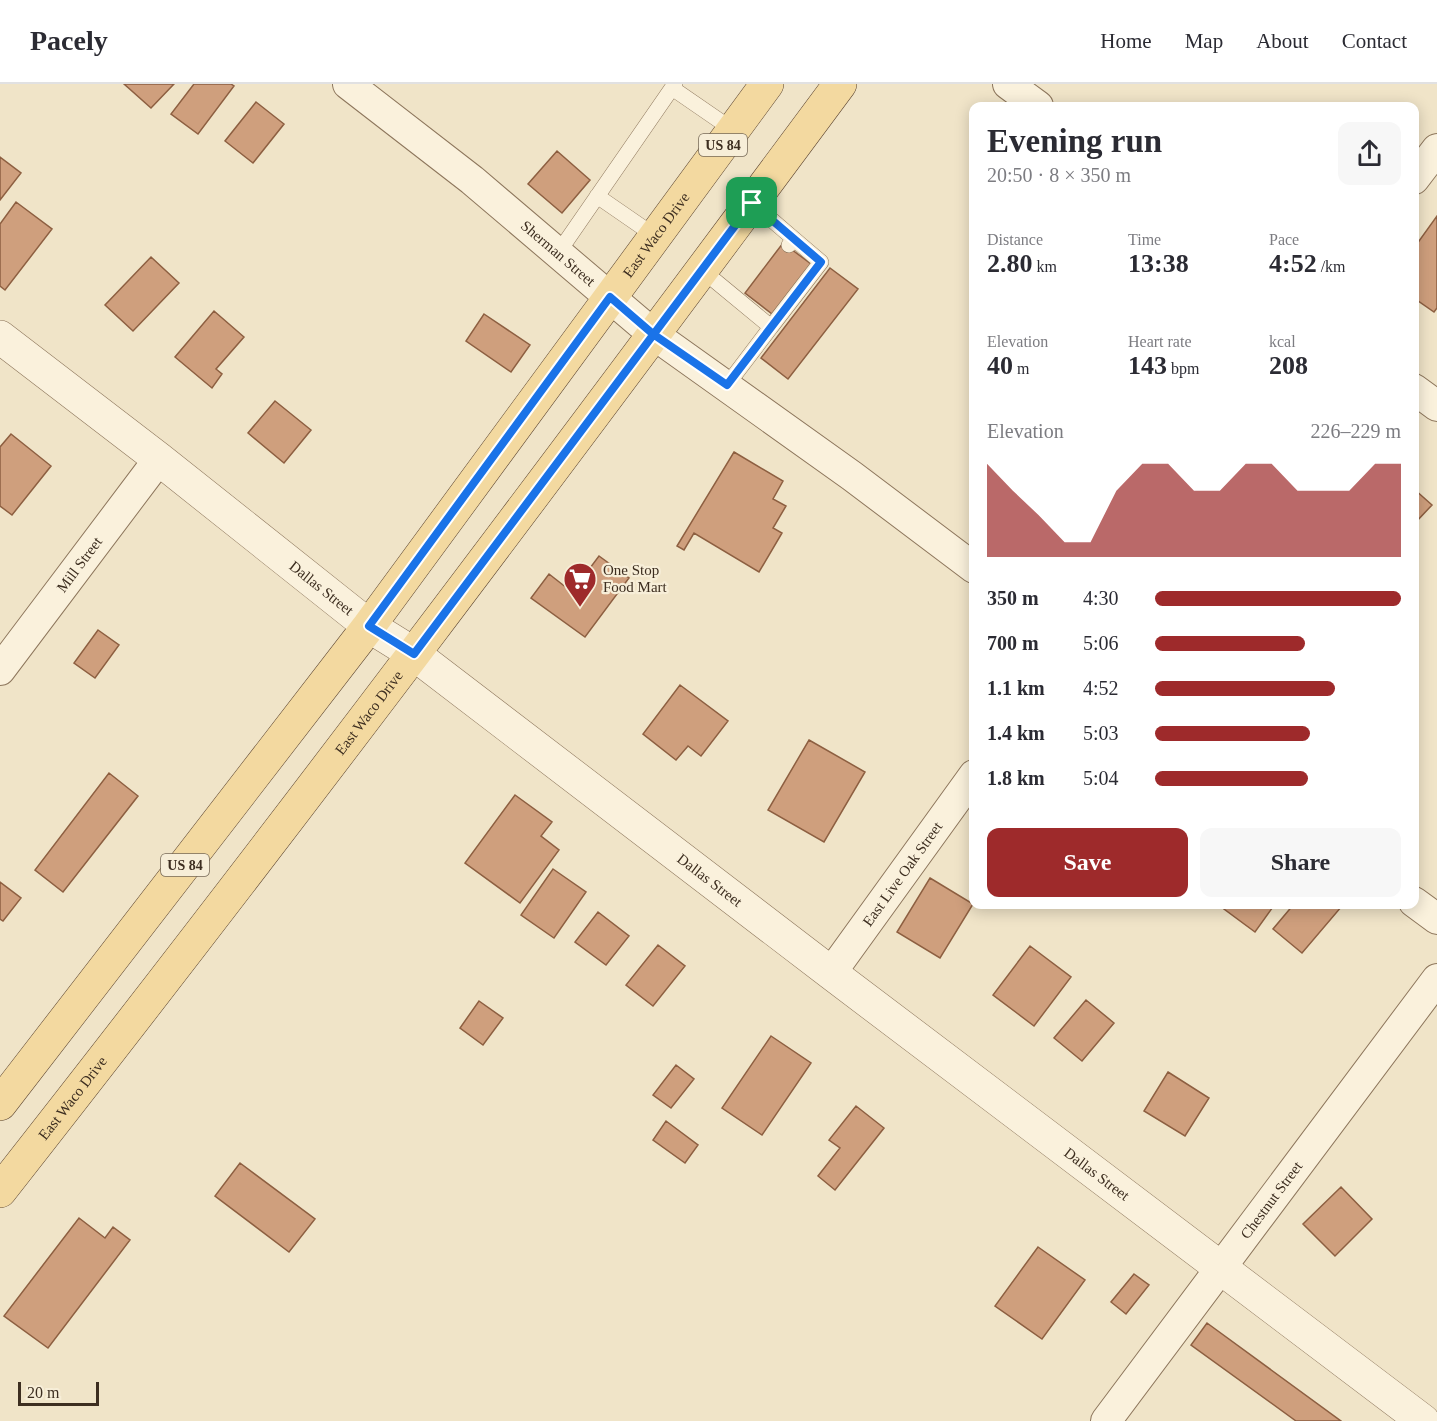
<!DOCTYPE html>
<html lang="en">
<head>
<meta charset="utf-8">
<style>
  body { margin:0; font-family:"Times New Roman",serif; background:#f7f7f7; color:#2b2b33; height:100vh; display:flex; flex-direction:column; font-size:22px; white-space:nowrap }
  * { box-sizing:border-box; margin:0 }
  p { font-size:20px; color:#7c7c81 }
  .icon { flex:none; width:33px; height:33px; fill:none; stroke:currentColor; stroke-width:2; stroke-linecap:round; stroke-linejoin:round }
  .map { position:relative; flex:1; overflow:hidden }
  .side { position:absolute; left:969px; top:18px; width:450px; height:807px; display:flex; flex-direction:column; background:#fff; border-radius:12px; box-shadow:0 3px 15px #0003 }
  .side>* { flex:none }
  .scale { position:absolute; left:18px; bottom:15px; width:81px; box-sizing:border-box; padding-left:6px; border:3px solid #3d2e20; border-top:0; font-size:16px; line-height:21px; white-space:nowrap; color:#3d2e20; -webkit-text-stroke:4px #f7eed8; paint-order:stroke }
  .pin { position:absolute; display:grid; place-items:center; width:51px; height:51px; color:#fff; margin:-26px; border-radius:12px; box-shadow:0 3px 9px #0006 }
  .round { display:grid; place-items:center; flex:none; width:63px; height:63px; border-radius:12px; background:#f7f7f7 }
  .headline { display:flex; align-items:center; justify-content:space-between; height:102px; padding:0 18px }
  h1 { font-size:33px; font-weight:700; line-height:45px }
  .figures { display:grid; grid-template-columns:repeat(3,1fr); gap:9px; height:102px; padding:6px 18px }
  .figures div { display:grid; align-content:center }
  .figures b { font-size:26px; font-weight:700 }
  .figures small { font-size:16px; font-weight:400 }
  .figures p { font-size:16px }
  .chart { height:168px; padding:12px 18px }
  .chart p { display:flex; justify-content:space-between }
  .chart svg { width:100%; height:108px; margin-top:6px; fill:#9e2a2b; opacity:.7 }
  .cta { display:flex; gap:12px; margin-top:auto; padding:12px 18px }
  .cta a { flex:1; height:69px; border-radius:12px; background:#9e2a2b; color:#fff; font-size:24px; font-weight:700; line-height:69px; text-align:center }
  .cta a+a { background:#f7f7f7; color:#2b2b33 }
  ul { padding:0 18px; list-style:none; font-size:20px }
  li { display:grid; grid-template-columns:96px 72px 1fr; align-items:center; height:45px }
  li i { height:15px; border-radius:8px; background:#9e2a2b }
  header { display:flex; align-items:center; gap:36px; box-sizing:border-box; height:84px; padding:0 30px; background:#fff; border-bottom:2px solid #e1e1e2 }
  header strong { font-size:28px }
  nav { display:flex; gap:33px; margin-inline-start:auto; font-size:21px }
  .map>svg:first-child { display:block }
</style>
</head>
<body>
<header>
<strong>Pacely</strong>
<nav><a>Home</a><a>Map</a><a>About</a><a>Contact</a></nav>
</header>
<div class="map">
<svg width="1437" height="1337" viewBox="0 0 1437 1337">
  <rect width="100%" height="100%" fill="#f0e4c8"/>
  <!-- building -->
  <path fill="#cf9f7d" stroke="#8d5f41" stroke-width="1.5" d="M124,0H174L151,24Z
    M194,0H231L234,2L198,50L171,30Z
    M256,18L284,40L253,79L225,57Z
    M557,67L590,96L562,129L528,100Z
    M0,73L21,89L0,116Z
    M16,118L52,145L5,206L0,202V140Z
    M1437,132V224L1434,228L1414,214V164Z
    M783,159L811,180L772,230L745,209Z
    M151,173L179,199L133,247L105,221Z
    M830,184L858,205L788,295L761,274Z
    M214,227L244,253L216,285L222,290L212,304L175,273Z
    M484,230L530,261L511,288L466,257Z
    M275,317L311,346L284,379L248,349Z
    M11,350L51,382L12,431L0,422V363Z
    M734,368L783,397L773,415L786,422L773,444L782,449L759,488L694,449L684,466L677,462Z
    M1414,405L1432,421L1414,440Z
    M599,472L629,494L585,553L531,514L549,490L572,508Z
    M98,546L119,561L95,594L74,579Z
    M680,601L728,637L701,672L688,662L676,676L643,650Z
    M809,656L865,688L824,758L768,726Z
    M109,689L138,712L63,808L35,786Z
    M515,711L552,738L541,752L559,766L520,819L465,779Z
    M553,785L586,808L554,854L521,831Z
    M930,794L973,820L940,874L897,848Z
    M0,798L21,814L3,837L0,835Z
    M1227,820H1275L1255,848L1224,825Z
    M1294,820L1342,822L1302,869L1273,845Z
    M598,828L629,852L606,881L575,858Z
    M658,861L685,882L653,922L626,901Z
    M1030,862L1071,893L1034,942L993,911Z
    M1086,916L1114,939L1082,977L1054,954Z
    M479,917L503,934L483,961L460,944Z
    M771,952L811,979L762,1051L722,1024Z
    M676,981L694,995L671,1024L653,1011Z
    M1168,988L1209,1014L1185,1052L1144,1027Z
    M856,1022L884,1044L835,1106L818,1092L840,1064L829,1056Z
    M666,1037L698,1061L685,1079L653,1056Z
    M240,1079L315,1135L289,1168L215,1112Z
    M1341,1103L1372,1135L1335,1172L1303,1140Z
    M79,1134L105,1154L113,1143L130,1156L48,1264L4,1232Z
    M1038,1163L1085,1196L1042,1255L995,1222Z
    M1134,1190L1149,1201L1126,1230L1111,1218Z
    M1207,1239L1341,1337H1296L1191,1261Z"/>
  <g fill="none" stroke-linecap="round" stroke-linejoin="round">
    <!-- service casing -->
    <g stroke="#8d765c" stroke-width="16">
      <path id="service" d="M675,0L672,4L733,46
        M597,112L655,152
        M752,119L794,155L789,161
        M558,169L672,4
        M702,186L771,243L727,301
        M771,243L821,178L794,155"/>
    </g>
    <!-- minor casing -->
    <g stroke="#8d765c" stroke-width="32">
      <g id="minor">
        <path id="s1" d="M348,0L472,96L653,250L852,392L974,484"/>
        <path d="M1008,0L1038,22"/>
        <path d="M1414,95L1437,65"/>
        <path d="M1414,305L1437,322"/>
        <path id="s2" d="M0,586L159,375"/>
        <path d="M1414,818L1437,835"/>
        <path id="s3" d="M831,889L974,691"/>
        <path id="s4" d="M1106,1337L1437,895"/>
      </g>
    </g>
    <!-- tertiary casing -->
    <g stroke="#8d765c" stroke-width="34">
      <g id="tertiary">
        <path id="s5" d="M0,253L159,375L369,542L414,570L831,889L1423,1337"/>
      </g>
    </g>
    <!-- primary casing -->
    <g stroke="#5b4430" stroke-width="34">
      <g id="primary">
        <path id="s6" d="M0,1020L369,542L767,0"/>
        <path id="s7" d="M0,1107C286,743 564,372 840,0"/>
      </g>
    </g>
    <!-- service -->
    <use href="#service" stroke="#faf1dc" stroke-width="15"/>
    <!-- minor -->
    <use href="#minor" stroke="#faf1dc" stroke-width="30"/>
    <!-- tertiary -->
    <use href="#tertiary" stroke="#faf1dc" stroke-width="33"/>
    <!-- primary -->
    <use href="#primary" stroke="#f3d9a0" stroke-width="33"/>
  </g>
  <g fill="none" stroke-linecap="round" stroke-linejoin="round">
    <!-- route casing -->
    <g stroke="#fff" stroke-width="12">
      <path id="route" d="M752,119L414,570L369,542L610,213L653,250L727,301L821,178L752,119"/>
    </g>
    <!-- route -->
    <use href="#route" stroke="#1a73e8" stroke-width="8"/>
  </g>
  <!-- icons -->
  <defs>
    <g id="supermarket-pin" transform="scale(1.725)"><path d="M0 17L-7.5 6A9.5 9.5 0 1 1 7.5 6Z" fill="#9e2a2b" stroke="#f7eed8"/><path d="M-6-5.5h2.5l.6 2H6L4.5 2H-2.5L-4.4-4H-6ZM-1.5 3.2a1.3 1.3 0 1 0 .1 0ZM3 3.2a1.3 1.3 0 1 0 .1 0Z" fill="#fff"/></g>
  </defs>
  <g fill-rule="evenodd">
    <use href="#supermarket-pin" x="580" y="495"/>
  </g>
  <g text-anchor="middle" dominant-baseline="central" stroke-width="4.5" stroke-linejoin="round" paint-order="stroke">
    <!-- shield labels -->
    <g fill="#f7eed8" stroke="#756857" stroke-width="1.5">
      <rect x="699" y="50" width="48" height="22" rx="4.5"/>
      <rect x="161" y="770" width="48" height="22" rx="4.5"/>
    </g>
    <g font-size="14" font-weight="bold" fill="#3d2e20">
      <text x="723" y="61">US 84</text>
      <text x="185" y="781">US 84</text>
    </g>
    <!-- street labels -->
    <g font-size="15" fill="#3d2e20" stroke="#f7eed8">
      <text stroke="none"><textPath href="#s6" startOffset="1089">East Waco Drive</textPath></text>
      <text stroke="none"><textPath href="#s1" startOffset="270">Sherman Street</textPath></text>
      <text stroke="none"><textPath href="#s2" startOffset="132">Mill Street</textPath></text>
      <text stroke="none"><textPath href="#s5" startOffset="408">Dallas Street</textPath></text>
      <text stroke="none"><textPath href="#s7" startOffset="604">East Waco Drive</textPath></text>
      <text stroke="none"><textPath href="#s3" startOffset="122">East Live Oak Street</textPath></text>
      <text stroke="none"><textPath href="#s5" startOffset="894">Dallas Street</textPath></text>
      <text stroke="none"><textPath href="#s7" startOffset="118">East Waco Drive</textPath></text>
      <text stroke="none"><textPath href="#s5" startOffset="1380">Dallas Street</textPath></text>
      <text stroke="none"><textPath href="#s4" startOffset="276">Chestnut Street</textPath></text>
    </g>
    <!-- poi labels -->
    <g font-size="15" fill="#3d2e20" stroke="#f7eed8" text-anchor="start">
      <text x="603" y="486">One Stop<tspan x="603" dy="17">Food Mart</tspan></text>
    </g>
  </g>
</svg>
<div class="scale">20 m</div>
<div class="pin" style="left:752px;top:119px;background:#1e9e55"><svg class="icon" aria-label="arrive" viewBox="0 0 24 24"><path d="M6 21V4h12l-3 4 3 4H6"/></svg></div>
<section class="side">
<div class="headline"><div><h1>Evening run</h1><p>20:50 · 8 × 350 m</p></div><a class="round"><svg class="icon" aria-label="share" viewBox="0 0 24 24"><path d="M12 15V3M7 8l5-5 5 5M5 13v7h14v-7"/></svg></a></div>
<div class="figures">
<div><p>Distance</p><b>2.80<small> km</small></b></div>
<div><p>Time</p><b>13:38</b></div>
<div><p>Pace</p><b>4:52<small> /km</small></b></div>
</div>
<div class="figures">
<div><p>Elevation</p><b>40<small> m</small></b></div>
<div><p>Heart rate</p><b>143<small> bpm</small></b></div>
<div><p>kcal</p><b>208</b></div>
</div>
<div class="chart"><p><span>Elevation</span>226–229 m</p>
<svg viewBox="0 0 160 44" preserveAspectRatio="none"><path d="M0 44V6L10 17L20 27L30 38L40 38L50 17L60 6L70 6L80 17L90 17L100 6L110 6L120 17L130 17L140 17L150 6L160 6V44z"/></svg>
</div>
<ul>
<li><b>350 m</b>4:30<i style="width:100%"></i></li>
<li><b>700 m</b>5:06<i style="width:61%"></i></li>
<li><b>1.1 km</b>4:52<i style="width:73%"></i></li>
<li><b>1.4 km</b>5:03<i style="width:63%"></i></li>
<li><b>1.8 km</b>5:04<i style="width:62%"></i></li>
</ul>
<div class="cta"><a>Save</a><a>Share</a></div>
</section>
</div>
</body>
</html>
